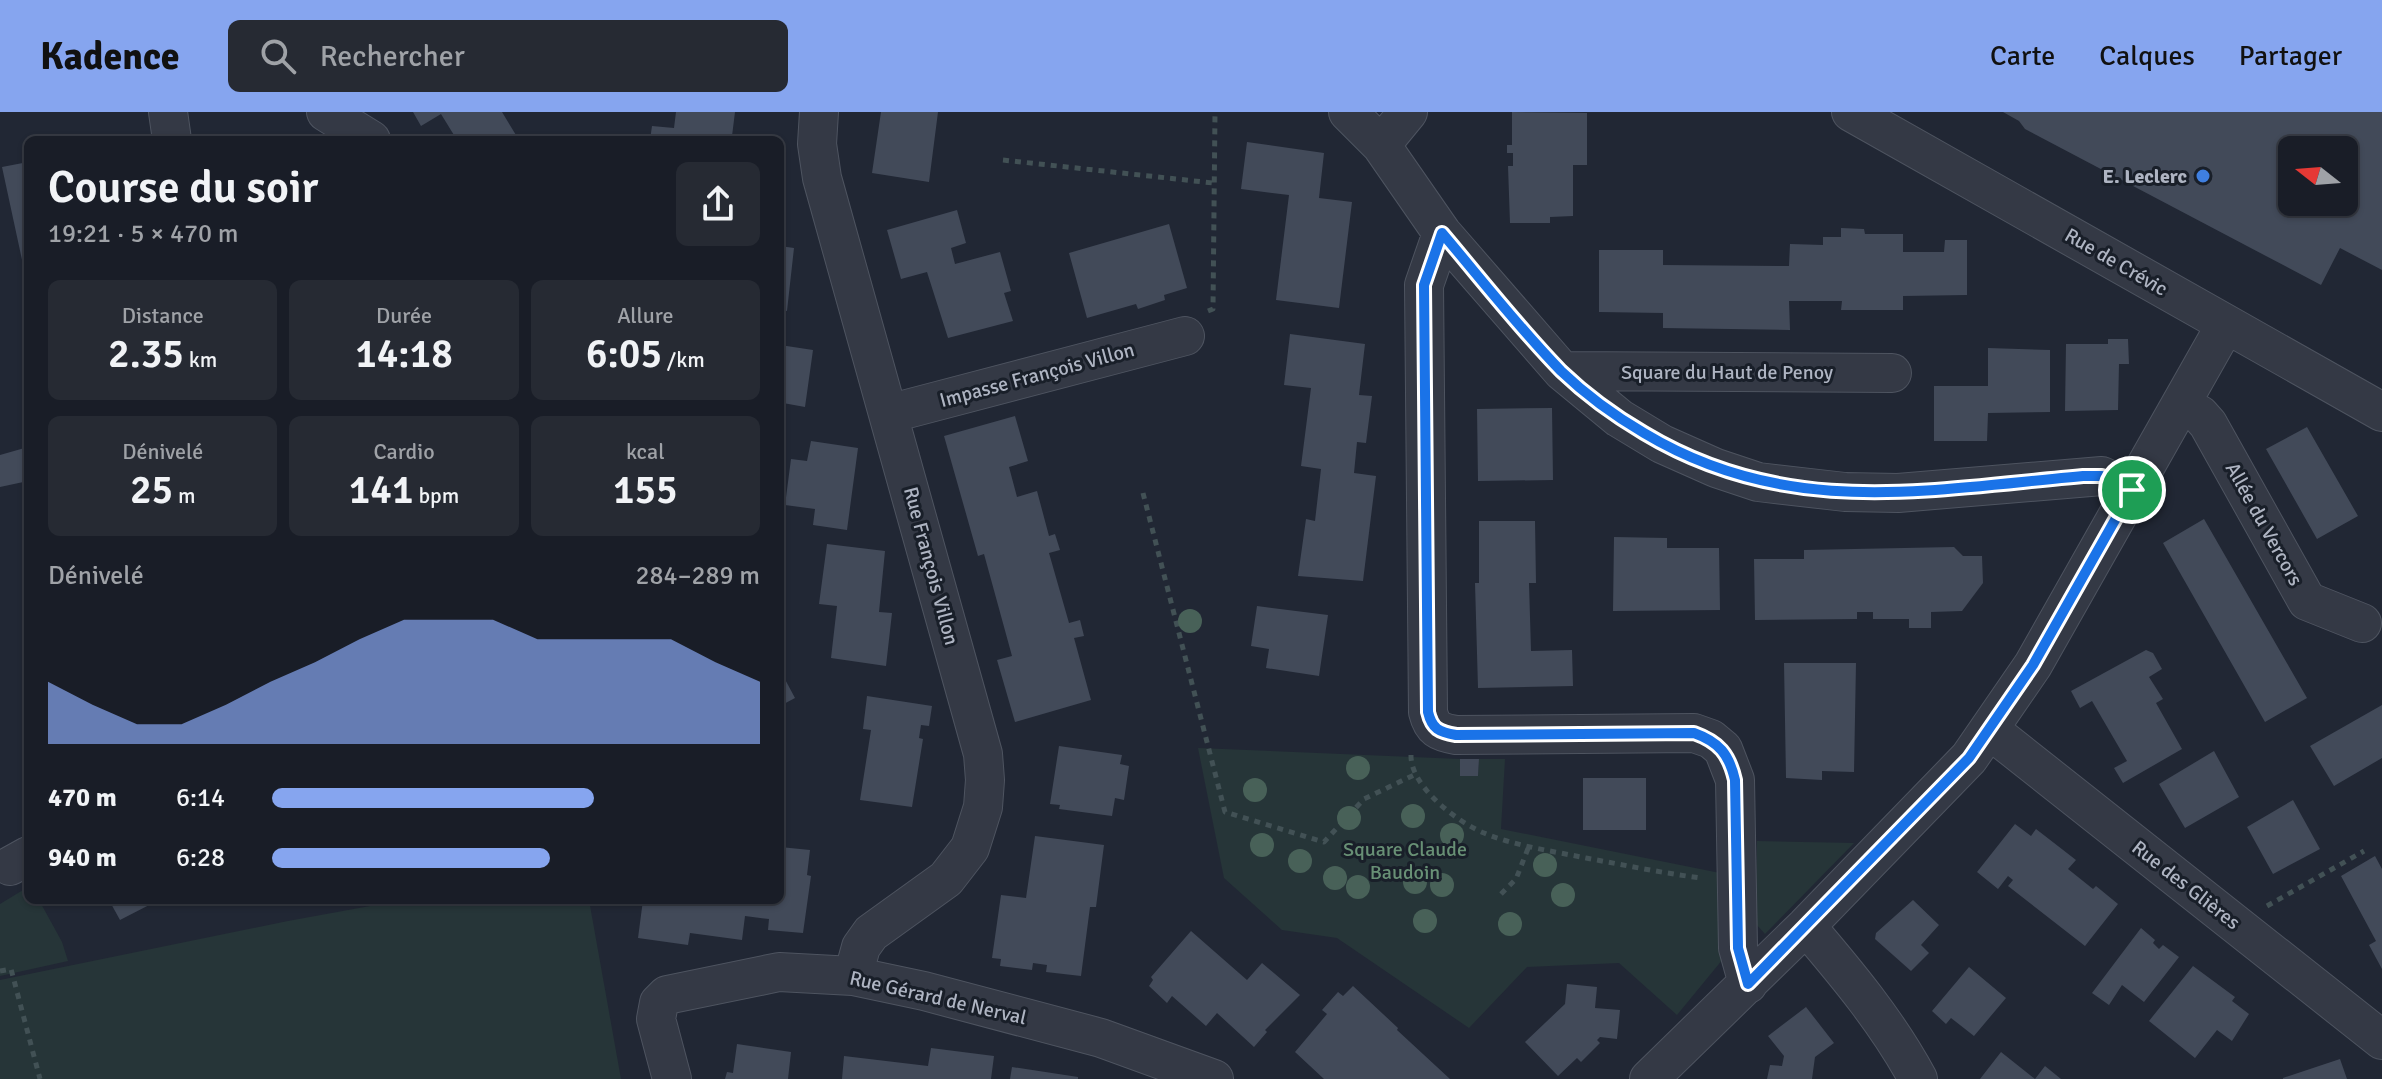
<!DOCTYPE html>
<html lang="fr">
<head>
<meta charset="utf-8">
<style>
  body { margin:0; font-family:Signika,sans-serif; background:#262a33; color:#f1f3f6; height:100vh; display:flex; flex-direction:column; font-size:30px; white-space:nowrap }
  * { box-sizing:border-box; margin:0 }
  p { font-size:26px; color:#9fa2a7 }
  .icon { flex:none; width:44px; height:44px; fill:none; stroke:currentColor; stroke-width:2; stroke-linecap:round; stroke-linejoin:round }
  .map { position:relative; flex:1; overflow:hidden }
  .panel { position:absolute; left:24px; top:24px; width:760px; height:768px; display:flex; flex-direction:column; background:#191d27; border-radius:12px; box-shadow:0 2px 6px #0004,0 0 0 2px #373b44 }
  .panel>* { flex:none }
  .needle { width:52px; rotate:287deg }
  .tools { position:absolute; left:2278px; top:24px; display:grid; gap:16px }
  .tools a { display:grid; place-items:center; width:80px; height:80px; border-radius:12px; background:#191d27; box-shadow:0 2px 6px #0004,0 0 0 2px #373b44; font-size:40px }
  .pin { position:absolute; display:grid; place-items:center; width:68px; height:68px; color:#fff; margin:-34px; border:4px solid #fff; border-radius:50%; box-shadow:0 2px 8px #0007 }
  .round { display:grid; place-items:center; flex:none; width:84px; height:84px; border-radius:12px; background:#262a33 }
  .head { display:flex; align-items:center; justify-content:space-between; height:136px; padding:0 24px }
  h1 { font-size:44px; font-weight:600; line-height:60px }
  .metrics { display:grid; grid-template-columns:repeat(3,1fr); gap:12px; height:136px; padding:8px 24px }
  .metrics div { display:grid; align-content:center; border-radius:12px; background:#262a33; text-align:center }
  .metrics b { font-size:40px; font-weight:600 }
  .metrics small { font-size:22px; font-weight:400 }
  .metrics p { font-size:22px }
  .chart { height:224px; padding:16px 24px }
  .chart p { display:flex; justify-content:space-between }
  .chart svg { width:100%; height:144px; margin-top:8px; fill:#86a5ef; opacity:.7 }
  ul { padding:0 24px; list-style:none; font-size:26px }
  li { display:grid; grid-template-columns:128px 96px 1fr; align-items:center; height:60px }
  li i { height:20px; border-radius:10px; background:#86a5ef }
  header { display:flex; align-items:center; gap:48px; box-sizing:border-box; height:112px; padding:0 40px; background:#86a5ef; color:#111 }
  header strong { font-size:38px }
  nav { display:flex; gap:44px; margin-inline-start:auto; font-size:28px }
  .search { width:560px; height:72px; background:#262a33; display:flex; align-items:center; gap:20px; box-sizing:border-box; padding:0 28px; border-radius:12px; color:#9fa2a7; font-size:30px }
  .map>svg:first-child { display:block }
</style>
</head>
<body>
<header>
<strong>Kadence</strong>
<div class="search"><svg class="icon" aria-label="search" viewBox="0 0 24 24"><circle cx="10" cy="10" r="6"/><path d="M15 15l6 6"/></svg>Rechercher</div>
<nav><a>Carte</a><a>Calques</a><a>Partager</a></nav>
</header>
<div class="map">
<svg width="2382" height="967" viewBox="0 0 2382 967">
  <rect width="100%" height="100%" fill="#212734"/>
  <!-- green -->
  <path fill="#263538" d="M1198,636L1460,647V664H1478L1479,647H1505L1501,717L1725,762L1723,847L1677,903L1619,851L1527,855L1469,916L1337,826L1282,818L1224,766Z
    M1757,729L1854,731L1765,822L1756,812Z
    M28,775V788H39L62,830L68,849L0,864V792Z
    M420,788H589L621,967H0V868L288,809L392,790Z"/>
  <!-- building -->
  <path fill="#424a59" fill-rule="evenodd" d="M413,0H502L519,28H457L441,2L421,14Z
    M676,0H735L732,24L723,23L722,28H650L652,14L674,16Z
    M881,0H938L929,70L872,61Z
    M1512,0L1587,1V53H1573V104L1550,105V111H1510L1508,54H1513V41H1507V33H1512Z
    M2003,0H2382V158L2340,136L2321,173L2025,17L2019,9ZM2292,38H2344V90H2292Z
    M1247,30L1324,41L1319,86L1352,90L1339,196L1276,188L1289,83L1241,77Z
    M28,50V171H27L2,55Z
    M957,98L966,131L951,136L955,152L1000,140L1011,179L1004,181L1013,209L948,226L927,160L901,167L887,118Z
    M1169,112L1187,176L1164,183L1165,188L1138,197L1136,192L1087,206L1069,141Z
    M1841,116L1864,117L1865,122H1903V140H1944L1945,128H1967V183L1903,184V198H1841L1842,189H1789L1790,218L1663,216V201L1599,200V138H1663V153L1789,154L1790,132L1823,133V125H1841Z
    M780,134L794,136L787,199L780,198Z
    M1290,222L1365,232L1359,283L1372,284L1366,331L1357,330L1354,361L1376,364L1363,469L1298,464L1306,407L1315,409L1321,357L1301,354L1311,276L1284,273Z
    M2108,227H2128L2129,252H2119L2118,298L2065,299L2066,232H2108Z
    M780,233L813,238L805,295L783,291L784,285H780Z
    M1988,236L2050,238V300L1988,301L1987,329H1934V274H1988Z
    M1552,296L1553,368L1478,369L1477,297Z
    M1015,304L1028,349L1009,355L1017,385L1037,379L1049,424L1055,422L1060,438L1049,441L1069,511L1080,508L1084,524L1074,526L1091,588L1015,610L997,548L1012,544L984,442L978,444L944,324Z
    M2307,315L2358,404L2317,427L2266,337Z
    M811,329L858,336L847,418L813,413L815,397L785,393L791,347L807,349Z
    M28,335V369L0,375V343Z
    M2204,407L2307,586L2265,610L2163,431Z
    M1479,409H1535L1536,471H1529L1531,539L1572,538L1573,574L1478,576L1475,471H1479Z
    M1614,425L1667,426V436H1719L1720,498L1613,499Z
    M827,432L885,439L879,500L892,501L886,554L831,546L837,494L819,492Z
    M1954,435L1963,444H1982L1983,471L1962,499L1931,500V516H1909V507H1873V500H1857V507L1755,508L1754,447H1804V438Z
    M1257,494L1328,503L1319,564L1266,556L1269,537L1251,534Z
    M2146,538L2153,541L2162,557L2149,565L2163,587L2156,591L2182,637L2123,671L2114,656L2127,649L2092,589L2080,596L2071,579Z
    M1784,551H1856L1854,660L1822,659V668L1786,666Z
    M780,558L795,586L780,594Z
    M867,584L932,594L929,614L921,613L919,626L923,627L912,695L860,688L871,618L863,617Z
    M2382,593V646L2334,674L2310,634Z
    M1059,634L1122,643L1120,652L1129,654L1124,688L1115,686L1112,704L1059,697L1060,693L1050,692Z
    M2214,639L2239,685L2185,716L2159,672Z
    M1460,647H1479L1478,664H1460Z
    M1583,666H1646V718H1583Z
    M2293,688L2320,737L2273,762L2247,715Z
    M2015,712L2031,724L2036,717L2076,748L2068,757L2093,777L2096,774L2118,792L2085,834L2008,774L2013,768L2008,764L1998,777L1977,760Z
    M1035,724L1104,733L1096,795H1090L1081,864L1046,860L1047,853L1033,851L1032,858L1000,854L1001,847L992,846L1001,783L1026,786Z
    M780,735L810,738L807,763L811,764L803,821L768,818L769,807L745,804L742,828L690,821L688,833L638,826L643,788H780Z
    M2375,744L2382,757V857L2369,833L2376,829L2341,764Z
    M109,788H152L153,791L120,808Z
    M1913,788L1939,813L1921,833L1929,841L1911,859L1875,827L1876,821Z
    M2141,816L2155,828L2153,831L2159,837L2163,833L2179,845L2144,890L2122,873L2109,893L2092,881Z
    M1191,819L1247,868L1262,851L1300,883L1265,918L1267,920L1254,935L1217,901L1206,914L1172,884L1167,891L1149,874L1153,868L1151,865Z
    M2193,854L2235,885L2232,889L2249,902L2232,929L2217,918L2195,946L2149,909Z
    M1969,855L2006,886L1974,924L1951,906L1946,912L1932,899Z
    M1567,872L1597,875L1595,896L1620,898L1617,927L1600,925L1597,928L1600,931L1581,950L1577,946L1558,964L1525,930L1565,892Z
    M1353,874L1398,916L1397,918L1450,967H1324L1295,940L1327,902L1322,898L1338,880L1343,884Z
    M1806,895L1834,931L1815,945L1812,967H1767L1770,953L1782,954L1784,944L1768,924Z
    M737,932L791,940L788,967H725L727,960L733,961Z
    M931,936L994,944L991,967H842L844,944L928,954Z
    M2001,940L2035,967L2045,954L2061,967H1980Z
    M2340,947L2347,967H2283V966Z
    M1012,955L1078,965V967H1010Z"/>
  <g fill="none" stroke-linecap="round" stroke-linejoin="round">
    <!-- minor casing -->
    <g stroke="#4e5460" stroke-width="40">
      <path id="minor" d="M168,0L172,28
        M326,0L371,28
        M819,0L817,32L822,66L983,642L985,668L983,695L970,736L946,767L871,821L861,835L853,864
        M1348,0L1381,33L1442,121L1562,259L1619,306L1662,332L1716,356L1758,370L1845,380L1898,381L2102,364L2132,378
        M1851,0L2382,300
        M1381,33L1408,0
        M1442,121L1424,173L1428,600C1432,617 1439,620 1456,623L1694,621L1711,627L1723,637L1735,668L1738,836L1748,872
        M1562,259L1892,261
        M2181,292L2200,303L2208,312L2307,489L2362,511
        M888,302L1185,224
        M1990,618L2382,928
        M10,754L28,744
        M1806,814C1847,862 1888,911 1918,967
        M672,967L656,907L659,891L667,883L779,860L853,864L924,879L1101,926L1214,967
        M1649,967L1806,814L1969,646L2033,553L2226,212"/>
    </g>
    <!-- path -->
    <path stroke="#425155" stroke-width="5" stroke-dasharray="6 6" stroke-linecap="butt" d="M1003,48L1213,71
      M1208,199L1213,197L1215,0
      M1143,381L1225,700L1324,730L1364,687L1416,662
      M1411,643C1410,674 1457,710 1484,721C1515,734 1552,739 1586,746C1624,753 1662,761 1701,766
      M1501,782L1516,767L1529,734
      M2267,794L2364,739
      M0,859L11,857L40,967"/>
    <!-- minor -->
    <use href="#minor" stroke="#343945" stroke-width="38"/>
  </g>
  <!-- trees -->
  <g fill="#486158">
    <circle cx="1190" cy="509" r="12"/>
    <circle cx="1358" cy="656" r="12"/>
    <circle cx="1255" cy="678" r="12"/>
    <circle cx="1413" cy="704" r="12"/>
    <circle cx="1349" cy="706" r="12"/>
    <circle cx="1452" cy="723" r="12"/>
    <circle cx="1262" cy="733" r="12"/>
    <circle cx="1300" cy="749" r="12"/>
    <circle cx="1545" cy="753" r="12"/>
    <circle cx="1335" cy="766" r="12"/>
    <circle cx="1415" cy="770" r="12"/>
    <circle cx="1442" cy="773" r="12"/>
    <circle cx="1358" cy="775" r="12"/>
    <circle cx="1563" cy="783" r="12"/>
    <circle cx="1425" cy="809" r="12"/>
    <circle cx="1510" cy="812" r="12"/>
  </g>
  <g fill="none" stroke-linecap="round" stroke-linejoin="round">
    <!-- route casing -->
    <g stroke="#fff" stroke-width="16">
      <path id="route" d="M1442,121C1481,167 1519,216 1561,259C1586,283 1615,304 1644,321C1787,407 1927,378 2083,364H2102L2132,378L2033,553L1969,646L1748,872L1738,836L1735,668C1729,642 1719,630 1694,621L1456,623C1439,620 1432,617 1428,600L1424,173Z"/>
    </g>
    <!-- route -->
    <use href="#route" stroke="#1a73e8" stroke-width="10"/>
  </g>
  <!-- markers -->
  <circle fill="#3f7fe0" stroke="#191f29" stroke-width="3" cx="2203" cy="64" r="8"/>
  <g text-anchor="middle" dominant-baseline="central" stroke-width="6" stroke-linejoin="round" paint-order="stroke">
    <!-- poi labels -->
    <g font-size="20" font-weight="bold" fill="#aeb4c2" stroke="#191f29" text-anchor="end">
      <text x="2187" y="64">E. Leclerc</text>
    </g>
    <!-- street labels -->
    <g font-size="20" fill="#aeb4c2" stroke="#191f29">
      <text transform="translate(2116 150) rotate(30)">Rue de Crévic</text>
      <text x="1727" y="260">Square du Haut de Penoy</text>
      <text transform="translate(1037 263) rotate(-15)">Impasse François Villon</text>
      <text transform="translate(2264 412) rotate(61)">Allée du Vercors</text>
      <text transform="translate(931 454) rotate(75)">Rue François Villon</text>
      <text transform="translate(2186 773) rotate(38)">Rue des Glières</text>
      <text transform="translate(938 886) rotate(13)">Rue Gérard de Nerval</text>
    </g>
    <!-- park labels -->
    <g font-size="20" fill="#689075" stroke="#191f29">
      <text x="1405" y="737">Square Claude<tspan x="1405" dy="23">Baudoin</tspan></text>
    </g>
  </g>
</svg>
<div class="tools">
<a><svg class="needle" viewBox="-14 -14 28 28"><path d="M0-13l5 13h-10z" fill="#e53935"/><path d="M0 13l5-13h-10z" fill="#9fa2a7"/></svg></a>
</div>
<div class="pin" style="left:2132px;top:378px;background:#1e9e55"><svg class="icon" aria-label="arrive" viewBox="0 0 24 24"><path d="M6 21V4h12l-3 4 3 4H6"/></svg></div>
<section class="panel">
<div class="head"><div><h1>Course du soir</h1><p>19:21 · 5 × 470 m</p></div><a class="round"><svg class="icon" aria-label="share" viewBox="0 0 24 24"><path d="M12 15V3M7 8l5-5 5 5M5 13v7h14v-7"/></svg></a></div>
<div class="metrics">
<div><p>Distance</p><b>2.35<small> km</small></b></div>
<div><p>Durée</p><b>14:18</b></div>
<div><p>Allure</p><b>6:05<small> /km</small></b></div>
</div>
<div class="metrics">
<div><p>Dénivelé</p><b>25<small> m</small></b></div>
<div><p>Cardio</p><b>141<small> bpm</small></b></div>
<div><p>kcal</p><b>155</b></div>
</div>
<div class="chart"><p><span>Dénivelé</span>284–289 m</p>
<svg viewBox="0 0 160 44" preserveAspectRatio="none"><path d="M0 44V25L10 32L20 38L30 38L40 32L50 25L60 19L70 12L80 6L90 6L100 6L110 12L120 12L130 12L140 12L150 19L160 25V44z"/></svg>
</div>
<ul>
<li><b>470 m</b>6:14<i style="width:66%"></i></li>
<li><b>940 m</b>6:28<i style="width:57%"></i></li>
</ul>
</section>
</div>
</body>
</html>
